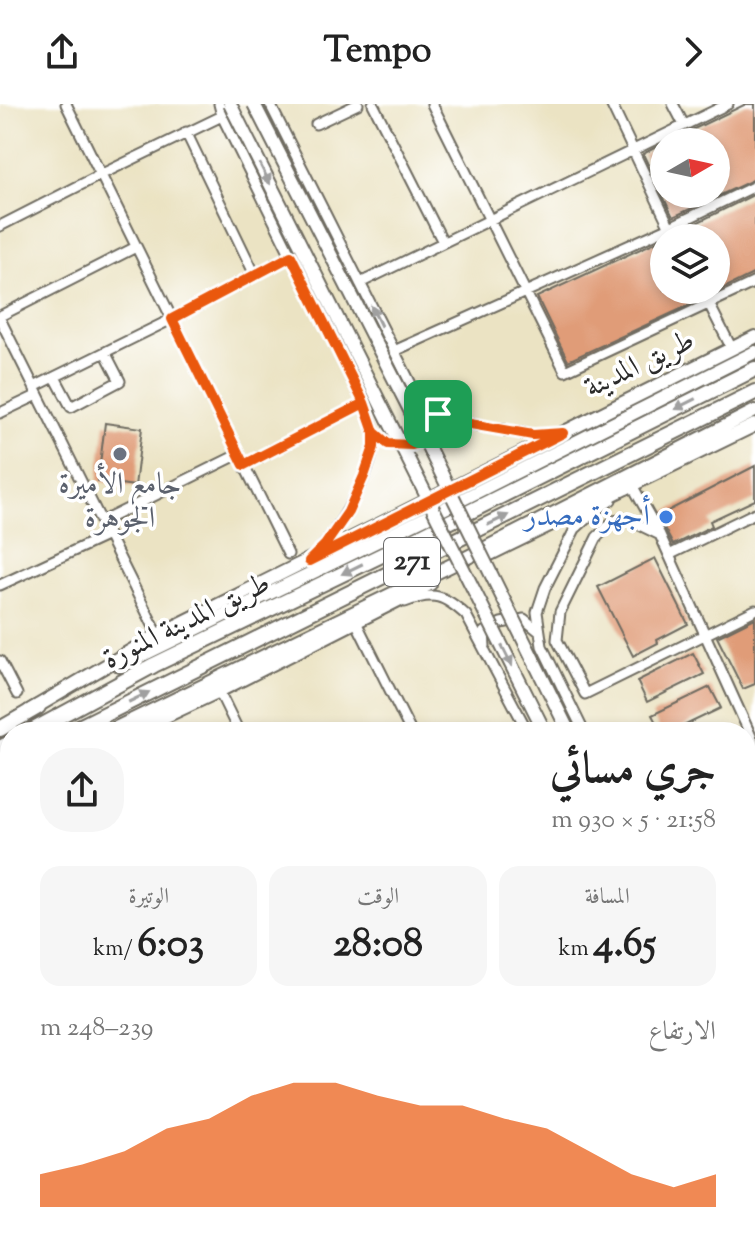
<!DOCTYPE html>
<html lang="ar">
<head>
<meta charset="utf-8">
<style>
  body { margin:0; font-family:"Sorts Mill Goudy",Amiri,serif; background:#f6f6f6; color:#222; direction:rtl; height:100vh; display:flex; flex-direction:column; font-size:30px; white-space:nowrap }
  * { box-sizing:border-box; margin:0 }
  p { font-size:26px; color:#767676 }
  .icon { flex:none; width:44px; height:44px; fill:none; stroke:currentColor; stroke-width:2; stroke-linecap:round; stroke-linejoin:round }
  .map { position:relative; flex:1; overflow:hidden; direction:ltr }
  .panel { position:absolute; left:0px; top:618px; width:756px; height:512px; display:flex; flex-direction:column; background:#fff; border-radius:32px 32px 0 0; box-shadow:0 4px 12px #0003; direction:rtl }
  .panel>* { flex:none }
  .needle { width:52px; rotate:81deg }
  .controls { position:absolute; left:650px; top:24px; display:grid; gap:16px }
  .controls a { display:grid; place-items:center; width:80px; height:80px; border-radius:50%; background:#fff; box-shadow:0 4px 12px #0003; font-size:40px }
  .pin { position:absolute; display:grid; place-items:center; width:68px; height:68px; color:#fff; margin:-34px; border-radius:16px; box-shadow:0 4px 12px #0006 }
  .round { display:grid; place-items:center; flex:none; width:84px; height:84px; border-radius:32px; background:#f6f6f6 }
  .headline { display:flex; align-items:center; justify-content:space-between; height:136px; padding:0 40px }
  h1 { font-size:44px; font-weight:800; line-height:60px }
  .stats { display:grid; grid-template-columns:repeat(3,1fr); gap:12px; height:136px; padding:8px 40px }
  .stats div { display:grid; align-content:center; border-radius:20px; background:#f6f6f6; text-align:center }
  .stats b { font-size:40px; font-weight:800 }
  .stats small { font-size:22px; font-weight:400 }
  .stats p { font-size:22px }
  .chart { height:224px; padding:16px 40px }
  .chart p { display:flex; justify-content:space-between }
  .chart svg { width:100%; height:144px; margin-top:8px; fill:#ea580c; opacity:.7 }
  header { display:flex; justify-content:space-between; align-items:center; height:104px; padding:0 40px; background:#fff; font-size:36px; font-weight:800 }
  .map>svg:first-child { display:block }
</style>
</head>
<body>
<header><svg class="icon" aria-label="forward" viewBox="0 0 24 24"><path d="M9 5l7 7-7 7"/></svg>Tempo<svg class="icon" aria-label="share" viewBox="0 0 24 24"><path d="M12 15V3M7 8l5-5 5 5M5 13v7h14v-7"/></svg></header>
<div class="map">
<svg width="755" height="1130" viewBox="0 0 755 1130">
  <rect width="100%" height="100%" fill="#fff"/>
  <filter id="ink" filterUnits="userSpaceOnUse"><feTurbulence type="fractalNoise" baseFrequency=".0125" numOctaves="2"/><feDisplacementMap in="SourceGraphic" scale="16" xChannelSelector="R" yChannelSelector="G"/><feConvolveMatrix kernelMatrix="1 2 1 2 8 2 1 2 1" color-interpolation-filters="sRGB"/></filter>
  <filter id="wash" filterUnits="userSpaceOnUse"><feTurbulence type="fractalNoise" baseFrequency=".006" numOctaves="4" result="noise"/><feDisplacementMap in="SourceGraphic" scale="32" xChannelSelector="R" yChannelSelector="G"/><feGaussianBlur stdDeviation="1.8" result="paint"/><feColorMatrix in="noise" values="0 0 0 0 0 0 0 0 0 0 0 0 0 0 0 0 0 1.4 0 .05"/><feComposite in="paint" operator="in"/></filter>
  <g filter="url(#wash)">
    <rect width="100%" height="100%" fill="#ebe3c3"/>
    <g id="blocks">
      <!-- building -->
      <path fill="#e09c78" d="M746,0H755V75L673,113L643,50L664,39V90H716V38H667Z
        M755,90V169L716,188V134H682L680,127Z
        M664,134V186H688L694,199L568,257L537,193Z
        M105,319L142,324L135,382L98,377Z
        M755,362V396L710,417L712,422L673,441L658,412Z
        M655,454L688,520L657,536L658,539L633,552L598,483Z
        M755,514V580L743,585L717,533Z
        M693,549L704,570L647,598L637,577Z
        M710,583L721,604L671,628H661L652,611Z
        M245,1120H392L373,1130H299L295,1122L278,1130H249Z
        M441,1120H574L579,1130H431L440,1125Z"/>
    </g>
  </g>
  <g filter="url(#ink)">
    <use href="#blocks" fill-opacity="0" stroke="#6e6b60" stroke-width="2"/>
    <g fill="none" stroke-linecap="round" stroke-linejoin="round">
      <!-- minor casing -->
      <g stroke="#6e6b60" stroke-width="13">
        <path id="minor" d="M66,0L288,450
          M219,0L222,12L364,299C367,308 373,319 374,328C378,360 338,428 316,450
          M270,0L413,284L427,303L448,316L533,331L560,329
          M373,0L443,138
          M432,0L565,267L755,178
          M611,0L675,134
          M673,0L684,21
          M316,20L358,0
          M186,28L255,171
          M0,122L100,71L222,12
          M360,179L728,0
          M702,186L732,245
          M0,212L136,143
          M0,215L158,531
          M394,247L670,123L755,82
          M55,273L71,303L120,277L105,248
          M34,283L172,215L291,152
          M0,309L38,291
          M374,328C398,349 409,343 436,330L438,310
          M244,361L364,299
          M627,385L632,381L660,431L755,641
          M101,418L239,350
          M660,431L627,415L613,417L597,433L560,508L557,536L585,590L755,506
          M669,451L755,409
          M0,481L108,431
          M405,498C434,487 444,491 466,511L528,628
          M362,516L356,518L411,628
          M485,542L484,528L501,519L524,515L540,528
          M0,557L17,590
          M219,587L239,628
          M584,628L542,542L537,508L545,484L575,425L594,408L611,396
          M746,686L755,681
          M0,845L10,863
          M0,1023L10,1018
          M60,1120L65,1130
          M222,1120L226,1130
          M664,1120L669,1130
          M143,1130L163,1120
          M178,1130L199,1120
          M414,1130L434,1120
          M639,1130L659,1120"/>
      </g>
      <!-- major casing -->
      <g stroke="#6e6b60" stroke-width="16">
        <path id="major" d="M486,452L755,321
          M120,562L435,409L755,248
          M29,607L158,531L755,233
          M108,628L460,457L755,307
          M132,628L219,587L430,480
          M0,681L10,676
          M746,985L755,1004
          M746,1028L755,1046"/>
      </g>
      <!-- highway casing -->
      <g stroke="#6e6b60" stroke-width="18">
        <path id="highway" d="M0,625L38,603
          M30,628L154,561L419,433L755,265
          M69,628L755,288
          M0,644L10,639
          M0,662L10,657"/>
      </g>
      <!-- minor -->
      <use href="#minor" stroke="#fff" stroke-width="9"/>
      <!-- major -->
      <use href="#major" stroke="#fff" stroke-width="12"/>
      <!-- highway -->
      <use href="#highway" stroke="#fff" stroke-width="14"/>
      <!-- major-bridge casing -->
      <g stroke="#6e6b60" stroke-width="16" stroke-linecap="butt">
        <path id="major-bridge" d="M230,0L545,628
          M254,0L412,310L569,628"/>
      </g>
      <!-- major-bridge -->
      <use href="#major-bridge" stroke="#fff" stroke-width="12"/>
    </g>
    <!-- one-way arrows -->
    <defs><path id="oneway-solid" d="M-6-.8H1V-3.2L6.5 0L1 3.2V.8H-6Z" transform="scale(2)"/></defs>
    <g fill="#a0a0a0">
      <use href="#oneway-solid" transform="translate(265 70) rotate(63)"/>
      <use href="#oneway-solid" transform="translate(376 212) rotate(-116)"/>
      <use href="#oneway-solid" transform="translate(685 300) rotate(153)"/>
      <use href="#oneway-solid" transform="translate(498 416) rotate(-26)"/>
      <use href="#oneway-solid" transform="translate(352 465) rotate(154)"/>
      <use href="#oneway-solid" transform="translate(507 552) rotate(63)"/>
      <use href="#oneway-solid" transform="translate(139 593) rotate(-26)"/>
    </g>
  </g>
  <g fill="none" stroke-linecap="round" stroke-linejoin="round" filter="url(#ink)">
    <!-- route casing -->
    <g stroke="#fff" stroke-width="16">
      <path id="route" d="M438,310L436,330L412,341L388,340L374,328L364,299L244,361L172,215L291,152L364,299L374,328V343L364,372L348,408L325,441L309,457L563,329L533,331L448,316L438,310"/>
    </g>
    <!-- route -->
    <use href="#route" stroke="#ea580c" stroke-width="10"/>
  </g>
  <!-- markers -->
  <circle fill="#6b7280" stroke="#fff" stroke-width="3" cx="120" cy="350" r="8"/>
  <circle fill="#3f7fe0" stroke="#fff" stroke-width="3" cx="666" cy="413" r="8"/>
  <g text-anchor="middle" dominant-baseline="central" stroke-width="7" stroke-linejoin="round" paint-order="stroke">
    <!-- shield labels -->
    <rect fill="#fff" stroke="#6b6b6b" stroke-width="2" x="384" y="434" width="56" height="48" rx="6"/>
    <g font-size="28" font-weight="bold" fill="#2b2b2b">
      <text x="412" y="458">271</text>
    </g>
    <!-- street labels -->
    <g font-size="30" fill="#2b2b2b" stroke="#fff">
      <text transform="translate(640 261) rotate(-26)">طريق المدينة</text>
      <text transform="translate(187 518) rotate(-26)">طريق المدينة المنورة</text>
    </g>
    <!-- worship labels -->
    <g font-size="30" fill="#5b616d" stroke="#fff">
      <text x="120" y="381">جامع الأميرة<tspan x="120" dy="34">الجوهرة</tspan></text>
    </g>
    <!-- shop labels -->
    <g font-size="30" fill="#366cbe" stroke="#fff" text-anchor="end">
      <text x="650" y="413">أجهزة مصدر</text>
    </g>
  </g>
</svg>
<div class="controls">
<a><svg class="needle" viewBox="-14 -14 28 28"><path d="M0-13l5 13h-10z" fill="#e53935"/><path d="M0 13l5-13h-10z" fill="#767676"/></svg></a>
<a><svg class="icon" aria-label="layers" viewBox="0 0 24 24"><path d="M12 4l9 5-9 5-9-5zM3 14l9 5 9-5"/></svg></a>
</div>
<div class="pin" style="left:438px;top:310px;background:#1e9e55"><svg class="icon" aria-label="arrive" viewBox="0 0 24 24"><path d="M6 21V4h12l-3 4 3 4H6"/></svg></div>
<section class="panel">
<div class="headline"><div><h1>جري مسائي</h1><p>21:58 · 5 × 930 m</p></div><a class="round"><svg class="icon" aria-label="share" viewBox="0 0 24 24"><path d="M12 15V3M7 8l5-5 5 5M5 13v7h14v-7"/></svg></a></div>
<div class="stats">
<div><p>المسافة</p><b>4.65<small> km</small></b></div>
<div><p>الوقت</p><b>28:08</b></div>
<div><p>الوتيرة</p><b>6:03<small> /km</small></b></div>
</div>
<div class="chart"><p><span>الارتفاع</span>239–248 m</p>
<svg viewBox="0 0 160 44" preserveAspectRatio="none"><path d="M0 44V34L10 31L20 27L30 20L40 17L50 10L60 6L70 6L80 10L90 13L100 13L110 17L120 20L130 27L140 34L150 38L160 34V44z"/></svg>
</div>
</section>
</div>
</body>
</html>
